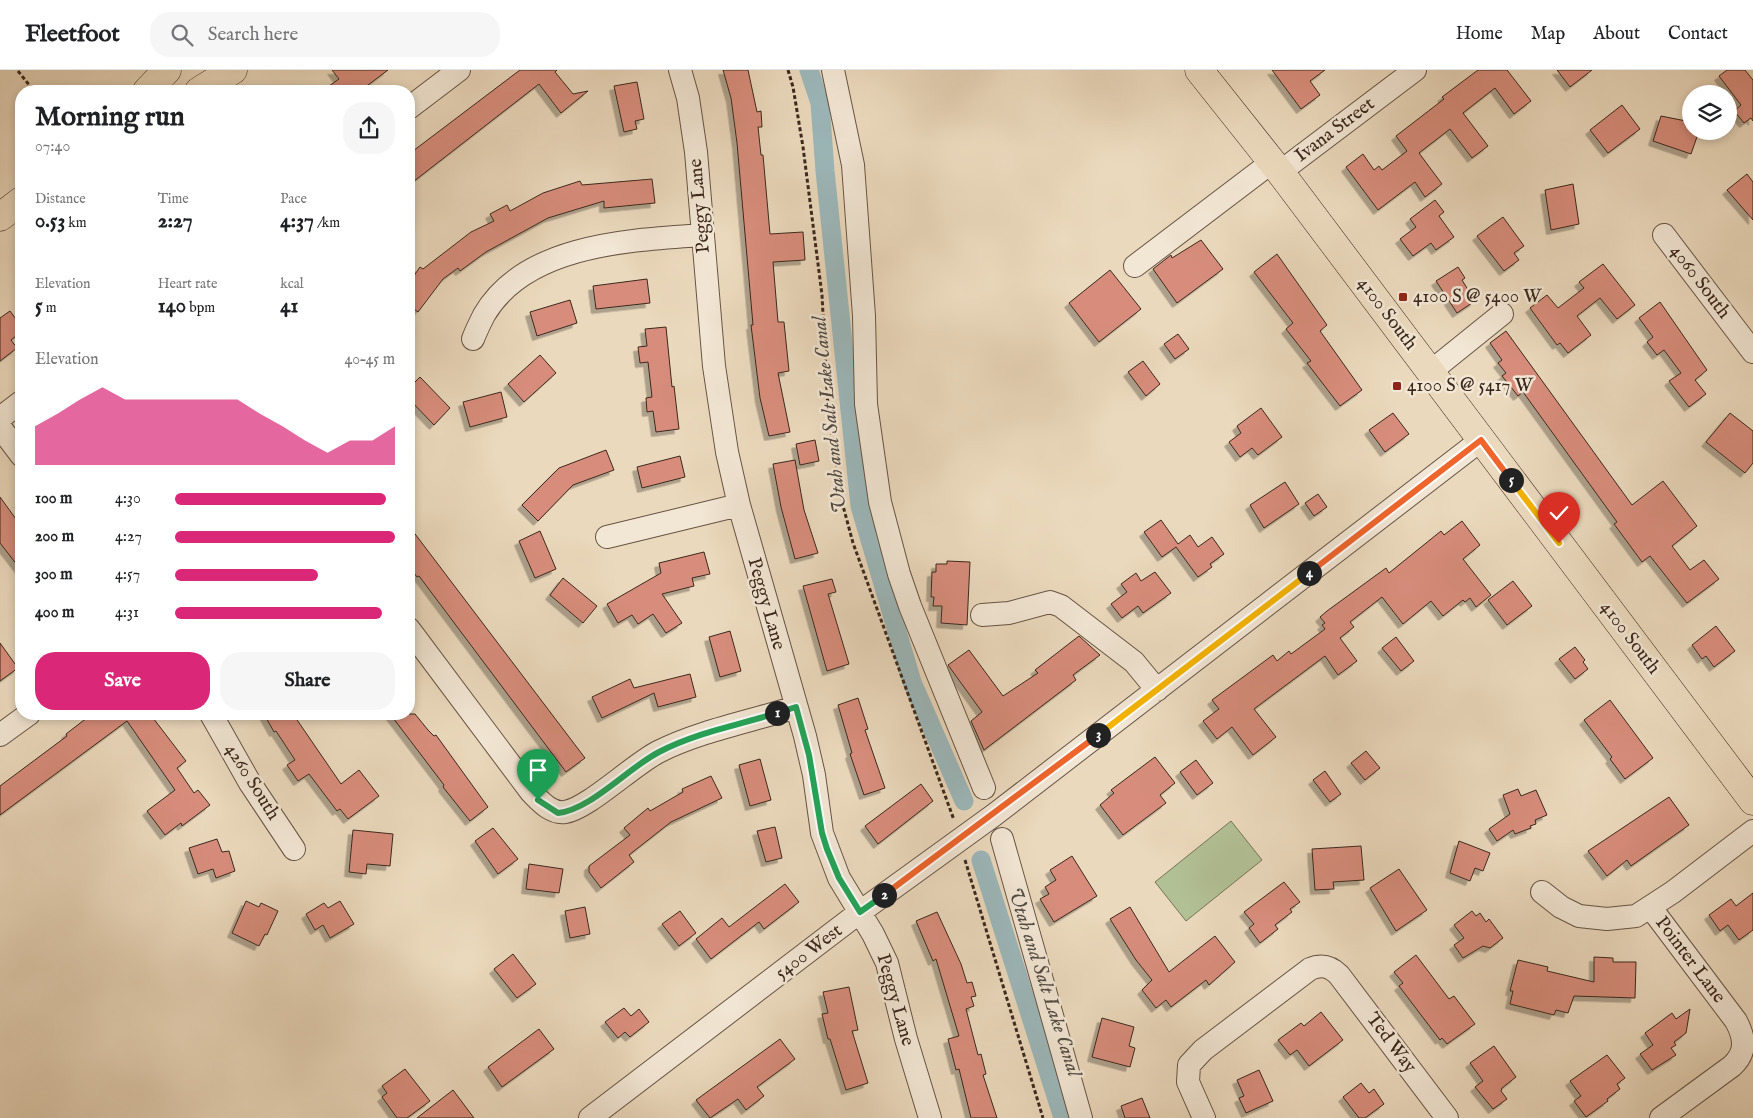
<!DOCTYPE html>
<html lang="en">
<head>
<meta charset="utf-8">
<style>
  body { margin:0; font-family:"IM FELL English",serif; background:#f6f6f6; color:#202124; height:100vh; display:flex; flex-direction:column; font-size:19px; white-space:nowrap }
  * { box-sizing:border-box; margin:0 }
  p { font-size:16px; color:#757577 }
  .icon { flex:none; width:28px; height:28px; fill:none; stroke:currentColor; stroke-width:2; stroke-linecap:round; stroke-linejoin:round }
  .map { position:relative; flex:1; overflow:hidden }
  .side { position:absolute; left:15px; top:15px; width:400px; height:635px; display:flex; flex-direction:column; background:#fff; border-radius:20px; box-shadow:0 2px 8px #0003 }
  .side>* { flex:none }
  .fabs { position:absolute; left:1682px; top:15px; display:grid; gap:10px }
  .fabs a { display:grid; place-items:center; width:55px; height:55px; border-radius:50%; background:#fff; box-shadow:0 2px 8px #0003; font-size:25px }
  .pin { position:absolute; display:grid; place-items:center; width:42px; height:42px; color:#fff; margin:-51px -21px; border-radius:50% 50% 50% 0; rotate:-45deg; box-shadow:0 0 5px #0007 }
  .pin .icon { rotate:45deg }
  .km { position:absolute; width:25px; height:25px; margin:-12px; border-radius:50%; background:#222; color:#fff; font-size:14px; line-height:25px; text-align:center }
  .round { display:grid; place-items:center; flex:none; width:52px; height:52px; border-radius:20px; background:#f6f6f6 }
  .headline { display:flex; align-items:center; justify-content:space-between; height:85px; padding:0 20px }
  h1 { font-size:28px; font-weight:700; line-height:38px }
  .figures { display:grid; grid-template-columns:repeat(3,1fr); gap:8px; height:85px; padding:5px 20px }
  .figures div { display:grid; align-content:center }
  .figures b { font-size:21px; font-weight:700 }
  .figures small { font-size:14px; font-weight:400 }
  .figures p { font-size:14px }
  .chart { height:140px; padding:10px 20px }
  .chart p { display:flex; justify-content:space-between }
  .chart svg { width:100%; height:90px; margin-top:5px; fill:#db2777; opacity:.7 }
  .action { display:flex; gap:10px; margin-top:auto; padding:10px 20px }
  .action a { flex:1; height:58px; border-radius:20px; background:#db2777; color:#fff; font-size:20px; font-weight:700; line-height:58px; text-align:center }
  .action a+a { background:#f6f6f6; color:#202124 }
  ul { padding:0 20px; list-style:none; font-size:16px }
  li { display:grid; grid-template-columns:80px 60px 1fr; align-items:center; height:38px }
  li i { height:12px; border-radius:6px; background:#db2777 }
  header { display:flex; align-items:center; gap:30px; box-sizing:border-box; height:70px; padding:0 25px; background:#fff; border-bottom:1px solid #e0e0e0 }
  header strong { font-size:24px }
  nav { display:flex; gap:28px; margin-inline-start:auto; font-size:18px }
  .search { width:350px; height:45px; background:#f6f6f6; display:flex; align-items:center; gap:12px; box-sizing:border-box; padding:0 18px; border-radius:20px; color:#757577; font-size:19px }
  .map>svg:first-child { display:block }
</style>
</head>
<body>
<header>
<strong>Fleetfoot</strong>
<div class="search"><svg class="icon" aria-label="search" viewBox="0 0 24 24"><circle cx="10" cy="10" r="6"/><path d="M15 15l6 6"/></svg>Search here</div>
<nav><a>Home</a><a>Map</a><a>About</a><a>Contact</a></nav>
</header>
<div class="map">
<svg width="1753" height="1048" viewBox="0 0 1753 1048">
  <defs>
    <filter id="shadow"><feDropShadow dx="-4.5" dy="4.5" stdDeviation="0" flood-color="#0004"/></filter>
  </defs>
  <rect width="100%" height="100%" fill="#ebd9bd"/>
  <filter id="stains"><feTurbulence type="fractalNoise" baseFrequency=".004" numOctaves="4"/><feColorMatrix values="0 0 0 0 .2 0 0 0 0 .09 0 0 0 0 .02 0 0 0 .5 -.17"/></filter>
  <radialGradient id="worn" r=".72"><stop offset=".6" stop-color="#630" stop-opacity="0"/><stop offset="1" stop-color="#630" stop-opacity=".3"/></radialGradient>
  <!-- green -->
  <path fill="#b2c095" stroke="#767458" d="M1231,751L1262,790L1186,851L1155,812Z"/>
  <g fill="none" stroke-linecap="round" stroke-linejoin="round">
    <!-- canal -->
    <path stroke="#9cb8bb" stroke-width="19" d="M809,0L820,33L825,101L860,436L912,612L964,731
      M981,790L1063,1048"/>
  </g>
  <!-- building -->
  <path fill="#d88d7c" stroke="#3b281c" filter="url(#shadow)" d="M332,0H388L360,21H322L339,9Z
    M520,0H557L555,2L573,24L588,21L561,43L539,14L409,115V84Z
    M723,0H748L757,42L761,41L762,57H758L761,85H763L770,164L803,162L805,190L773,192L778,252H784L789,301L778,303L790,362L769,366L760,328L751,255H753L737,73L731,28Z
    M1272,0H1325L1310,11L1320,25L1301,39Z
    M1478,0H1507L1531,31L1514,44L1495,18L1463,43L1488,76L1472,88L1450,59L1419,83L1442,114L1425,127L1415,112L1378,140L1346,97L1363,84L1374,100L1379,96L1382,100L1407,81L1396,66L1444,29L1442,27Z
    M1557,0H1592L1570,17Z
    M1727,0H1745L1753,10V51L1751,48L1744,53L1734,41L1741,35L1719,6Z
    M637,12L644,49L635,51L637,59L624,62L614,16Z
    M1622,35L1640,59L1608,83L1590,60Z
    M1661,46L1691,52V61H1699L1691,84L1653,71Z
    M1747,104L1753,112V150L1727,120Z
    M652,109L655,133L604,138V131L548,148L486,182L460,201L458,198L443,209L418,242L409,235V213L420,197L423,199L471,162L494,151L490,144L507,135L510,141L543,123L580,111L582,115Z
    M1573,114L1579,154L1551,160L1545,120Z
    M1435,130L1444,142L1439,146L1454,167L1436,180L1431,173L1413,186L1400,169L1416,157L1410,149Z
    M1503,147L1524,176L1514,183L1519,190L1504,201L1477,166Z
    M1201,170L1223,199L1177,233L1153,199L1171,185L1172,188Z
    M1277,184L1327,255L1320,261L1362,320L1340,336L1307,293L1311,291L1286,259L1293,253L1254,202Z
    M1603,194L1635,235L1617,249L1600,228L1577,246L1591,265L1568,283L1560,273L1557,275L1530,238L1547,225L1558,238L1584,218L1579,212Z
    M1458,197L1465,208L1462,210L1475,231L1457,243L1436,211Z
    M1110,200L1141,239L1099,272L1069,233Z
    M647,209L650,233L596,239L593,216Z
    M570,230L577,253L537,266L530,242Z
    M1660,232L1707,300L1695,310L1706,324L1689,337L1669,311L1681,303L1664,280L1657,285L1647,272L1653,267L1639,248Z
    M10,241L21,256V262L11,270L17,278L0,291V248Z
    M666,257L672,317L674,316L679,359L656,362L653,341L647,342L646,328L652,327L648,292L640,293L638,277L647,276L645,259Z
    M1506,261L1632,435L1663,411L1697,456L1672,476L1690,500L1704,490L1719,509L1687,533L1650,486L1642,492L1614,454L1617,452L1523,322L1518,326L1502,306L1506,303L1498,293L1502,290L1490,273Z
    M1178,264L1189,279L1175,289L1164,274Z
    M540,285L556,303L524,332L508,314Z
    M1143,291L1160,314L1146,326L1128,302Z
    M420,307L450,338L434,355L409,329V318Z
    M501,322L507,347L470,357L463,332Z
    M1261,338L1282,367L1258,385L1252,378L1240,387L1229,372L1241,363L1237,356Z
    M1393,343L1409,364L1385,382L1369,360Z
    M1730,343L1753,361V393L1745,403L1706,372Z
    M815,370L819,391L800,395L796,374Z
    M606,380L614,400L573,415L538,451L522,435L559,398Z
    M680,386L685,407L642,418L637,397Z
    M795,390L804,440L818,483L795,489L781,437L773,394Z
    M1285,412L1299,434L1264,458L1250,435Z
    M1318,424L1327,437L1314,446L1305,433Z
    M0,427L21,456V500L0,473Z
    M1161,450L1178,474L1190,465L1198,477L1212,467L1224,484L1210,494L1212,497L1198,507L1176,477L1162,487L1144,462Z
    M1462,451L1480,475L1463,489L1491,525L1476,537L1470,528L1465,532L1463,530L1443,546L1431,531L1403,554L1382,527L1350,552L1354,557L1340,568L1357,591L1338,605L1325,586L1254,639L1276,667L1253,685L1232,657L1217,669L1203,651L1219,639L1212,630L1273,585L1277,591L1289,581L1291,584L1325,559L1322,555L1325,553L1320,547L1327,541L1386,498L1389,503L1441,461L1444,465Z
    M409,456L585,688L566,702L419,506L417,507L409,496Z
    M540,461L556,499L535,508L519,471Z
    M704,482L710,504L692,508L694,516L662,524L682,553L666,563L653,544L638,554L632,545L618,553L607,534L661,503L659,493Z
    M947,491L970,492L967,555L941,553L942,536H933L934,527H931L932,502H936V494H947Z
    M1155,502L1171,523L1143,543L1138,536L1122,548L1111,534L1127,522L1121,514L1136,503L1141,511Z
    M563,508L597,536L583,553L550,525Z
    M832,509L836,522L828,524L849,594L827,601L803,516Z
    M1513,511L1532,536L1507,555L1488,530Z
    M1716,556L1735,581L1714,597L1706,586L1702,589L1692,575Z
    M730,561L741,601L720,607L709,567Z
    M1079,566L1100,585L1073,605L1076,610L984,680L971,651L982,642L948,595L969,580L1003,626L1038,603L1035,600Z
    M1396,567L1414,591L1401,601L1382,578Z
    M0,573L18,598L0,611Z
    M1575,577L1585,590L1583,592L1588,599L1575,609L1559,589Z
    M690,604L696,627L658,637L654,623L602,648L592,627L630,609L634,618Z
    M858,628L868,659L865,660L885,718L864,725L850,684L852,683L838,635Z
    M1610,630L1653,688L1625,709L1610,689L1612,687L1584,650Z
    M92,644H150L186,691L177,698L194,723L198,720L210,735L182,756L181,753L165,765L147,741L175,720L127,651L0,745V716L67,666L66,664Z
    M264,644H293L341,714L359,700L379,726L348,749L340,739L337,741L309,704L298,711L287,695L295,690L276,661L274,662Z
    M390,644H415L428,660L434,666L436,665L488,737L470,751L443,717L444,715Z
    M1366,681L1380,698L1365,710L1351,693Z
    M1155,687L1175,713L1160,725L1166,733L1123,765L1100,735L1114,723L1111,720Z
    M760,689L771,730L750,736L739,695Z
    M1196,690L1213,713L1197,725L1180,702Z
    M1325,701L1341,724L1330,732L1313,710Z
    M711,706L722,728L671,752L629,785L634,792L601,818L589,802V796L630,765L624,758L648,738L650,741L683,722L682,719Z
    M921,714L933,731L878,774L865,756Z
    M1518,719L1521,726L1536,720L1547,745L1535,750L1536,754L1530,756L1531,758L1515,764L1513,760L1497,771L1489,759L1510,744L1503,725Z
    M1669,727L1689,755L1631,796L1627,790L1607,806L1588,781Z
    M775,757L782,788L766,792L757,761Z
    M493,758L518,789L498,804L475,771Z
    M353,760L393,764L390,796L367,794L366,804L349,802Z
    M217,769L222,782L229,781L235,801L216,808L213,799L198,804L189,778Z
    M1459,771L1490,783L1483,801L1475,798L1470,811L1450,803Z
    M1361,776L1364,810L1333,812L1334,819L1315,820L1312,779Z
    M1072,786L1097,826L1054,852L1040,829L1049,824L1045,817L1056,810L1050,800Z
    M529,794L563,799L559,823L526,819Z
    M1399,799L1427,840L1396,861L1370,818Z
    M1284,812L1300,832L1290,839L1292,842L1275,855L1278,859L1260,873L1249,858L1254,854L1244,842Z
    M785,814L799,832L764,859L759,852L711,889L696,869L722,848L729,857Z
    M1753,823V860L1739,870L1728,855L1720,861L1709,845L1731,829L1736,836Z
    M246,831L259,837L261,833L278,841L267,865L265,864L259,876L232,863Z
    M340,831L354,854L330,868L323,855L315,860L306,844L324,833L328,838Z
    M585,837L590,864L570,868L565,841Z
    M1130,837L1169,902L1215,866L1235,892L1209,915L1206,910L1171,937L1166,930L1156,938L1142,920L1152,910L1136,890L1110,849Z
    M680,841L696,863L679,876L662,854Z
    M1472,841L1476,846L1480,843L1486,852L1489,849L1503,868L1490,878L1483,876L1463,888L1454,875L1464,868L1454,855Z
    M937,842L961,894L967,913L972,912L976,926L971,927L974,936L966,939L978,985L981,984L986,1004L983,1005L997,1048H971L959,999L956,1000L948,969L959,966L936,889L933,891L916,851Z
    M513,884L536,914L517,928L494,899Z
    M1416,885L1449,929L1454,926L1475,954L1447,974L1442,968L1440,970L1399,916L1403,913L1394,902Z
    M1594,887L1613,888V892H1636L1635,928L1574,926L1568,943L1556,940L1554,945L1510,934L1513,921H1510L1518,890L1548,897L1547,901L1594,912Z
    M849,917L858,960L852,961L868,1013L846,1020L830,969H828L822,944L828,943L823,922Z
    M624,938L631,946L639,939L649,952L630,967L625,962L618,968L605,952Z
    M1690,939L1686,963L1674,972L1676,975L1671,978L1676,985L1652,1000L1640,984L1653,975L1645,963L1672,943L1676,949Z
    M1321,942L1343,970L1309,996L1297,980L1290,985L1278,970L1301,953L1304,956Z
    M1102,948L1134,957L1129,976L1135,978L1130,997L1092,987Z
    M539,959L554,979L502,1017L488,997Z
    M780,969L795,989L757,1017L764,1026L746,1040L738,1029L710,1048L696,1030Z
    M1494,976L1516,1007L1502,1018L1501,1021L1507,1029L1493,1039L1475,1017L1483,1011L1470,993Z
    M1607,985L1625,1008L1617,1014L1620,1019L1607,1029L1608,1031L1586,1047L1574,1031L1581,1026L1570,1011Z
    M405,999L430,1031L407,1048H397L382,1027L387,1023L382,1016Z
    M1259,1000L1273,1031L1246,1043L1239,1028L1244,1026L1237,1010Z
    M1361,1013L1369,1023L1374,1019L1384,1034L1365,1048H1359L1343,1027Z
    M453,1020L474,1048H417Z
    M1142,1028L1150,1048H1125L1121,1036Z"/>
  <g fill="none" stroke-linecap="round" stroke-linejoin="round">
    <!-- minor casing -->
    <g stroke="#675444" stroke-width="24">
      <path id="minor" d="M680,0L688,28L696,82L714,296L727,382L739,435L805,666L814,705L822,763L839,808L873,864L887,893L906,969L930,1048
        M833,0L853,95L864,246L866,334L880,432L899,504L910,536L984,718
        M409,38L459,0
        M1280,102L1415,0
        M1664,165L1753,282
        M1135,196L1272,92
        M473,269C476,261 480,253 484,245C525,174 631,170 702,165
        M1430,302L1502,244
        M0,348L21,332
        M0,357L21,385
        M607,467L739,435
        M982,545L1009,543L1050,532L1061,536L1134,592L1157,620
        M409,559L531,722C540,731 551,744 565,742C587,739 633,695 658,682C699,661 752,651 796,637
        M211,644L250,713L294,779
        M0,665L29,644
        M1002,769L1081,1048
        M1542,822L1561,837L1579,846L1607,849L1636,846L1673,822L1753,761
        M1651,838L1736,951C1745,968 1747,982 1732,996L1661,1048
        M590,1048L860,842L994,745L1481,370
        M1204,1048L1188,1012L1189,995L1203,980L1310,899C1322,894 1330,896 1339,905L1447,1048"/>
    </g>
    <!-- major casing -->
    <g stroke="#3b281c" stroke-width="29">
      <path id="major" d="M1199,0L1280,102L1753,731
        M147,21L167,0
        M199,21L233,0
        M0,147L21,131"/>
    </g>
    <!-- path -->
    <path stroke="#3b281c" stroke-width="3" stroke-dasharray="4 2.5" stroke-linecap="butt" d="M788,0L793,17L803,77L822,225L828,339L842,432L853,473L954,750
      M18,1L34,21
      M965,790L1043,1048"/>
    <!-- minor -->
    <use href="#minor" stroke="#f2e6d4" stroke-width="22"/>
    <!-- major -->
    <use href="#major" stroke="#ebd9bd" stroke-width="28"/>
  </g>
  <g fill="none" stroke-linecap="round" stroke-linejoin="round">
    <!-- split-1 casing -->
    <g stroke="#fff" stroke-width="10">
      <path id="split-1" d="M538,730L558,743C590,740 628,698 659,682C695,663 738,655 777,643"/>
    </g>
    <!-- split-2 casing -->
    <g stroke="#fff" stroke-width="10">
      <path id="split-2" d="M777,643L796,637L809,685L822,763L827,779L839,808L860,842L884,825"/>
    </g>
    <!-- split-3 casing -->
    <g stroke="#fff" stroke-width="10">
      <path id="split-3" d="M884,825L1098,665"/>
    </g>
    <!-- split-4 casing -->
    <g stroke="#fff" stroke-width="10">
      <path id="split-4" d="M1098,665L1309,503"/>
    </g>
    <!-- split-5 casing -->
    <g stroke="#fff" stroke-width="10">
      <path id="split-5" d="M1309,503L1481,370L1511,410"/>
    </g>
    <!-- split-6 casing -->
    <g stroke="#fff" stroke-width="10">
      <path id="split-6" d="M1511,410L1559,473"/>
    </g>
    <!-- split-1 -->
    <use href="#split-1" stroke="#22a559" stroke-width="6"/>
    <!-- split-2 -->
    <use href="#split-2" stroke="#22a559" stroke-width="6"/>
    <!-- split-3 -->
    <use href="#split-3" stroke="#f0652b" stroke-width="6"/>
    <!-- split-4 -->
    <use href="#split-4" stroke="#f5b400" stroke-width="6"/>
    <!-- split-5 -->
    <use href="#split-5" stroke="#f0652b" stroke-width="6"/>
    <!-- split-6 -->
    <use href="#split-6" stroke="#f5b400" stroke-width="6"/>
  </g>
  <!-- markers -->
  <g fill="#8f2418" stroke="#f2e6d4" stroke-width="2">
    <rect x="1398" y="222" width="10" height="10" rx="2.5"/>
    <rect x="1392" y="311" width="10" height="10" rx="2.5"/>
  </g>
  <g text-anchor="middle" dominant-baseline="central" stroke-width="5" stroke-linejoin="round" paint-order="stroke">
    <!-- street labels -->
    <g font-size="19" fill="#3b281c" stroke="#f2e6d4">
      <text transform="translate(1335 60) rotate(-37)">Ivana Street</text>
      <text transform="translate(700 136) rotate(-95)">Peggy Lane</text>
      <text transform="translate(1700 212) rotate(53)">4060 South</text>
      <text transform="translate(1387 244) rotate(53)">4100 South</text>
      <text transform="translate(766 534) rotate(74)">Peggy Lane</text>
      <text transform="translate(1630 568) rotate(53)">4100 South</text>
      <text transform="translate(252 712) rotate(58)">4260 South</text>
      <text transform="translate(809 882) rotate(-37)">5400 West</text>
      <text transform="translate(1690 890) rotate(53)">Pointer Lane</text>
      <text transform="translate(895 930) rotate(74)">Peggy Lane</text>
      <text transform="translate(1391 973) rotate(53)">Ted Way</text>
    </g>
    <!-- poi labels -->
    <g font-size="19" fill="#3b281c" stroke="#f2e6d4" text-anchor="start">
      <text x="1413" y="227">4100 S @ 5400 W</text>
      <text x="1407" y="316">4100 S @ 5417 W</text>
    </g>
    <!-- water labels -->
    <g font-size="20" font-style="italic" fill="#534c44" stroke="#f2e6d4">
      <text transform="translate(830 345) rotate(-96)">Utah and Salt Lake Canal</text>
      <text transform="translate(1044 912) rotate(72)">Utah and Salt Lake Canal</text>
    </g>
  </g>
  <rect width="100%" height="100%" filter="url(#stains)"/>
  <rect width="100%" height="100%" fill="url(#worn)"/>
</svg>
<div class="fabs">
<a><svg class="icon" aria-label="layers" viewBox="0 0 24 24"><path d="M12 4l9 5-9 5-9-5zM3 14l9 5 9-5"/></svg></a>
</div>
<div class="pin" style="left:538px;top:730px;background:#1e9e55"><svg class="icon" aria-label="arrive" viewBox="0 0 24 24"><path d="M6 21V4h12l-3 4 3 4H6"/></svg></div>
<div class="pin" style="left:1559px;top:473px;background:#d93025"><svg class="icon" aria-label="check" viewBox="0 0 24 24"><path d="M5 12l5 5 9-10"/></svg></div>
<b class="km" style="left:777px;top:643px">1</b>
<b class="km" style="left:884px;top:825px">2</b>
<b class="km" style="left:1098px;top:665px">3</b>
<b class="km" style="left:1309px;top:503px">4</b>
<b class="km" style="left:1511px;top:410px">5</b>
<section class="side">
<div class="headline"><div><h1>Morning run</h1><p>07:40</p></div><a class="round"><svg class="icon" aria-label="share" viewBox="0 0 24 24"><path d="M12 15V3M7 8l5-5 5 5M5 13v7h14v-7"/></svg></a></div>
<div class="figures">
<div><p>Distance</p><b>0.53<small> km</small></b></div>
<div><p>Time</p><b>2:27</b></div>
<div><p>Pace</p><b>4:37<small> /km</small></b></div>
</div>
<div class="figures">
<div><p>Elevation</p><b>5<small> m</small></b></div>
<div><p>Heart rate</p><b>140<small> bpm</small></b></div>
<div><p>kcal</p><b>41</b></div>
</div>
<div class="chart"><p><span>Elevation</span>40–45 m</p>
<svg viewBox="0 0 160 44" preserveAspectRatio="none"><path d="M0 44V25L10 19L20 12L30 6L40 12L50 12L60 12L70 12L80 12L90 12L100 19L110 25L120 32L130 38L140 32L150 32L160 25V44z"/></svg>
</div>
<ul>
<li><b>100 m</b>4:30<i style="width:96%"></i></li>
<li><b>200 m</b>4:27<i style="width:100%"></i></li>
<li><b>300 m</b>4:57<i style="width:65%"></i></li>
<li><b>400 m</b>4:31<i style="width:94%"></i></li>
</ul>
<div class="action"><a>Save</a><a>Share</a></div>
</section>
</div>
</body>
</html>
